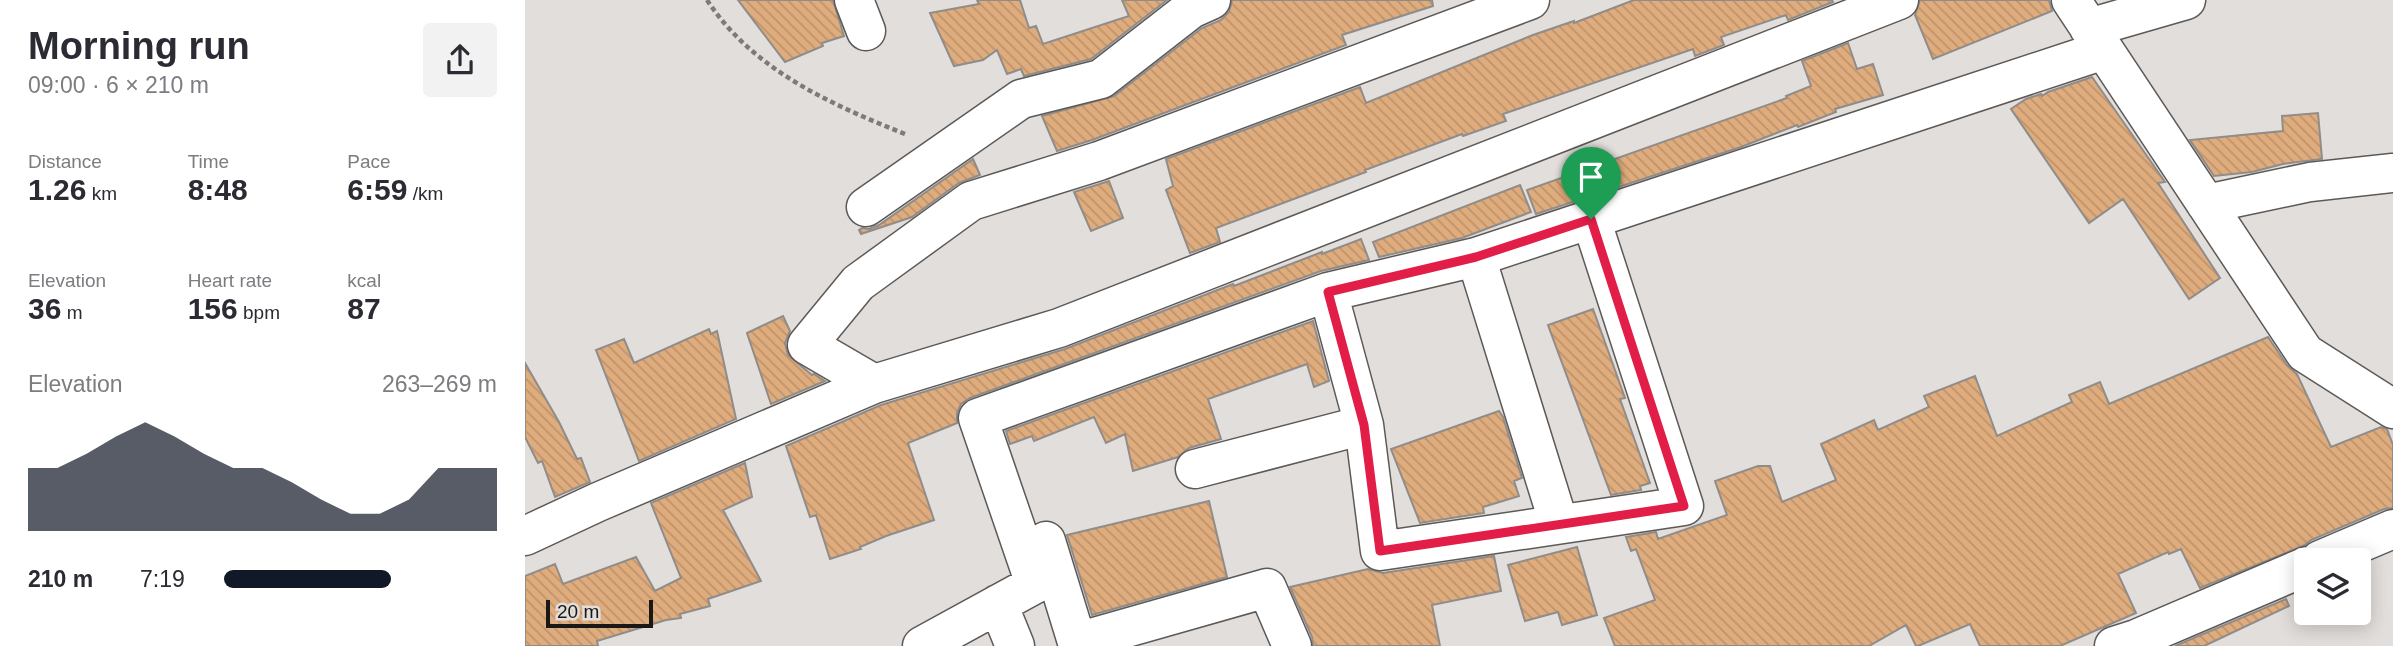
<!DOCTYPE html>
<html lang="en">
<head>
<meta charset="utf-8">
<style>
  body { margin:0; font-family:Helvetica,sans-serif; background:#f2f2f3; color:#2b2b33; height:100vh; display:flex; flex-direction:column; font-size:26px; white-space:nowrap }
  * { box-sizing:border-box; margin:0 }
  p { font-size:23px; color:#7c7c81 }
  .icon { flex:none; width:38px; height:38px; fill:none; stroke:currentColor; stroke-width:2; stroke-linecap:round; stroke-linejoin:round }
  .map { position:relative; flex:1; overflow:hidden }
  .sheet { display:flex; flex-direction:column; background:#fff; width:525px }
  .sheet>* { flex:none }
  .tools { position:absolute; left:1769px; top:548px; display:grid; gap:14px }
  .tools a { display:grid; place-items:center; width:77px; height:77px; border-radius:7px; background:#fff; box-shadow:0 4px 18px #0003; font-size:35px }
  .scale { position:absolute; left:21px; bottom:18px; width:107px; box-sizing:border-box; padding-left:7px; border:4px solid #191817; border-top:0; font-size:19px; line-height:24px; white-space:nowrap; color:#191817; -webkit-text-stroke:5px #e2dedb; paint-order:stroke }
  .pin { position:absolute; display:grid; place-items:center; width:60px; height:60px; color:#fff; margin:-72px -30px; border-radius:50% 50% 50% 0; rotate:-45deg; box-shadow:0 0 7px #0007 }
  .pin .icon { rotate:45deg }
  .round { display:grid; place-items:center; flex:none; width:74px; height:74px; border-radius:7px; background:#f2f2f3 }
  .headline { display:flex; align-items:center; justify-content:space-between; height:119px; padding:0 28px }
  h1 { font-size:38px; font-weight:800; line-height:52px }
  .stats { display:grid; grid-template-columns:repeat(3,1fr); gap:10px; height:119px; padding:7px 28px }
  .stats div { display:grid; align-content:center }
  .stats b { font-size:30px; font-weight:800 }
  .stats small { font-size:19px; font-weight:400 }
  .stats p { font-size:19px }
  .chart { height:196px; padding:14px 28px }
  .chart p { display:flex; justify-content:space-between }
  .chart svg { width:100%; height:126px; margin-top:7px; fill:#111827; opacity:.7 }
  ul { padding:0 28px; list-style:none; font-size:23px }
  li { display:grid; grid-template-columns:112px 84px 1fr; align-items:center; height:52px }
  li i { height:18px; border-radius:9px; background:#111827 }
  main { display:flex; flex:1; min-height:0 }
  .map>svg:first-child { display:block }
</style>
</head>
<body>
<main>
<section class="sheet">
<div class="headline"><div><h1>Morning run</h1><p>09:00 · 6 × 210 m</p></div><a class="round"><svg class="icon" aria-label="share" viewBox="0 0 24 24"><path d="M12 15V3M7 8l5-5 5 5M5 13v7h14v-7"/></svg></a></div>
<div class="stats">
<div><p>Distance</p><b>1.26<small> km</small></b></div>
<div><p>Time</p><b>8:48</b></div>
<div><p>Pace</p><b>6:59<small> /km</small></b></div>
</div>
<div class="stats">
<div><p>Elevation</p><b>36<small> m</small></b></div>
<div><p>Heart rate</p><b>156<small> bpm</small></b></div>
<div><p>kcal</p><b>87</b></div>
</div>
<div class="chart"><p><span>Elevation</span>263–269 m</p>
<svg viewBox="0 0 160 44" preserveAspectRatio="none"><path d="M0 44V22L10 22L20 17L30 11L40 6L50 11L60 17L70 22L80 22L90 27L100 33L110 38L120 38L130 33L140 22L150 22L160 22V44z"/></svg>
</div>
<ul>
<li><b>210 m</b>7:19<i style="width:61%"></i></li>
</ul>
</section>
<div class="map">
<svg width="1868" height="646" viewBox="0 0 1868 646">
  <defs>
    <pattern id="building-back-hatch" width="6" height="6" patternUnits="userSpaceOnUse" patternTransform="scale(1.75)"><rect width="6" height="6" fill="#dfac7d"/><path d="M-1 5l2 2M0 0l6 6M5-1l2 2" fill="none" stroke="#bf936b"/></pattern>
  </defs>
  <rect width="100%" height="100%" fill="#e2dedb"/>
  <!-- building -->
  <path fill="url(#building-back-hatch)" stroke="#908c89" stroke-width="2" d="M213,0H308L319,36L297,43L298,46L260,62Z
    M452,0H495L504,28L511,26L518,44L604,16L597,0H642L566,59L499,76L496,69L482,74L472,50L458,60L429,66L405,13L454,4Z
    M707,0H907L908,6L817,35L821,45L567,140L532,151L517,116L589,96L677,28L696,20L704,12Z
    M1109,0H1307L1308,2L1263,20L1261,15L1196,37L1199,45L1170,56L1168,49L978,114L981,121L938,136L937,134L840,170L841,172L691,228L695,242L665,253L641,190L648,186L641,159L835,87L841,103L1008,35L1049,21V23Z
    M1395,0H1524L1527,11L1408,59L1390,15Z
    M1323,43L1332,69L1348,64L1358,95L1310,109L1311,112L1273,127L1272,125L1216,147L1011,214L1002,190L1262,98L1261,96L1286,86L1277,61Z
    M1567,77L1640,182L1633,183L1695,278L1664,299L1598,199L1564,223L1486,109L1501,99L1516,94L1517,96L1523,92Z
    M1793,113L1797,159L1758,164L1727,172L1689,176L1665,140L1758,131L1757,116Z
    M448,159L455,175L434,183L387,217L336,234L334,230L337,228L344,229L354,225Z
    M584,181L598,218L566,231L549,192Z
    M995,185L1006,212L937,238L854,257L848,242Z
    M836,239L844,260L796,271L445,398L436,404L432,413V423L383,443L409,520L361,536L335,547L336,549L305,559L291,515L285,517L261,446L356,405L540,349L708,284L709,286L797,252V254Z
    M1068,309L1100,398L1095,399L1125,483L1115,486L1116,490L1086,495L1023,325Z
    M258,316L265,331L260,343L263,355L287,375L289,374L300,381L246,404L222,333Z
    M788,321L804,381L789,387L782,364L683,399L696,439L664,448L653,457L608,471L600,434L581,443L569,417L509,441L507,436L485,444L481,431Z
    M184,329L186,334L192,331L211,419L114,461L71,350L99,339L109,363Z
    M1743,337L1762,365L1772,374L1806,447L1856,427L1862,429L1868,445V508L1859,509L1786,540L1780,545L1675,588L1656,549L1644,554L1643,552L1593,574L1611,613L1535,646H1455L1445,624L1393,646H1391L1381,625L1344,646H1090L1079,618L1130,600L1111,549L1106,551L1101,537L1131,532L1133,539L1202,515L1190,481L1233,466H1245L1257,502L1311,480L1296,444L1349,420L1353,430L1404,407L1399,396L1450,376L1472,436L1547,402L1544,395L1575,382L1584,404Z
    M0,363L34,422L52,459L56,458L65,482L30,497L17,461L13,463L0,437Z
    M974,411L978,417L997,478L989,481L994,496L958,507L959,513L895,523L866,449Z
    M220,463L227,497L198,510L236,581L183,599L185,606L155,614L156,618L141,620L72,641L73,646H0V576L30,564L38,584L111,557L130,591L156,578L126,503Z
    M684,501L702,577L567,615L542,535Z
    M1052,547L1072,615L1037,625L1033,612L1000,621L983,565Z
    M969,556L976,591L907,605L915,646H788L787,637L765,587L843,569L858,573Z
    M1761,599L1764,606L1679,646H1650Z"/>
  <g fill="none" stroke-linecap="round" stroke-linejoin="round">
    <!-- minor casing -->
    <g stroke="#5c5956" stroke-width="41">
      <path id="minor" d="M329,0L341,31
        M1546,0L1780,353L1868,409
        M1564,28L1661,0
        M1681,204L1785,182L1868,173
        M341,207L496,99L576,79L666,9L686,0
        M951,257L1034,524
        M803,292L839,425L855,551L1159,506L1066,219
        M349,384L282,345L333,283L446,201L574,161L1005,0
        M670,469L839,425
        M0,536L73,502L349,384L534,328L1374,0
        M521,541L552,642L742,588L767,646
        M1795,560L1868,529
        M473,604L490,646
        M397,646L510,584L453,418L803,292L951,257L1579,50
        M1589,646L1611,639L1782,566"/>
    </g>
    <!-- path -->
    <path stroke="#7d7a78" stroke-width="4.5" stroke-dasharray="5 3.5" stroke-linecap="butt" d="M182,0C228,70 305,104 380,134"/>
    <!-- minor -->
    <use href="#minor" stroke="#fff" stroke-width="38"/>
  </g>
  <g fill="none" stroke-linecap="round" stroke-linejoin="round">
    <!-- route casing -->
    <g stroke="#fff" stroke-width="14">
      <path id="route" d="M1066,219L1159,506L855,551L839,425L803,292L951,257Z"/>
    </g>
    <!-- route -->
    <use href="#route" stroke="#e11d48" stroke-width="9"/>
  </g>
</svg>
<div class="tools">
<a><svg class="icon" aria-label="layers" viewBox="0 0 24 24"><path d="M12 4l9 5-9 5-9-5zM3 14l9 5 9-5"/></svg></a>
</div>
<div class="scale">20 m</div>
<div class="pin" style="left:1066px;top:219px;background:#1e9e55"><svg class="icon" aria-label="arrive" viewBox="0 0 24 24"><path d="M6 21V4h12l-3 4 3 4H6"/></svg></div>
</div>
</main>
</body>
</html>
